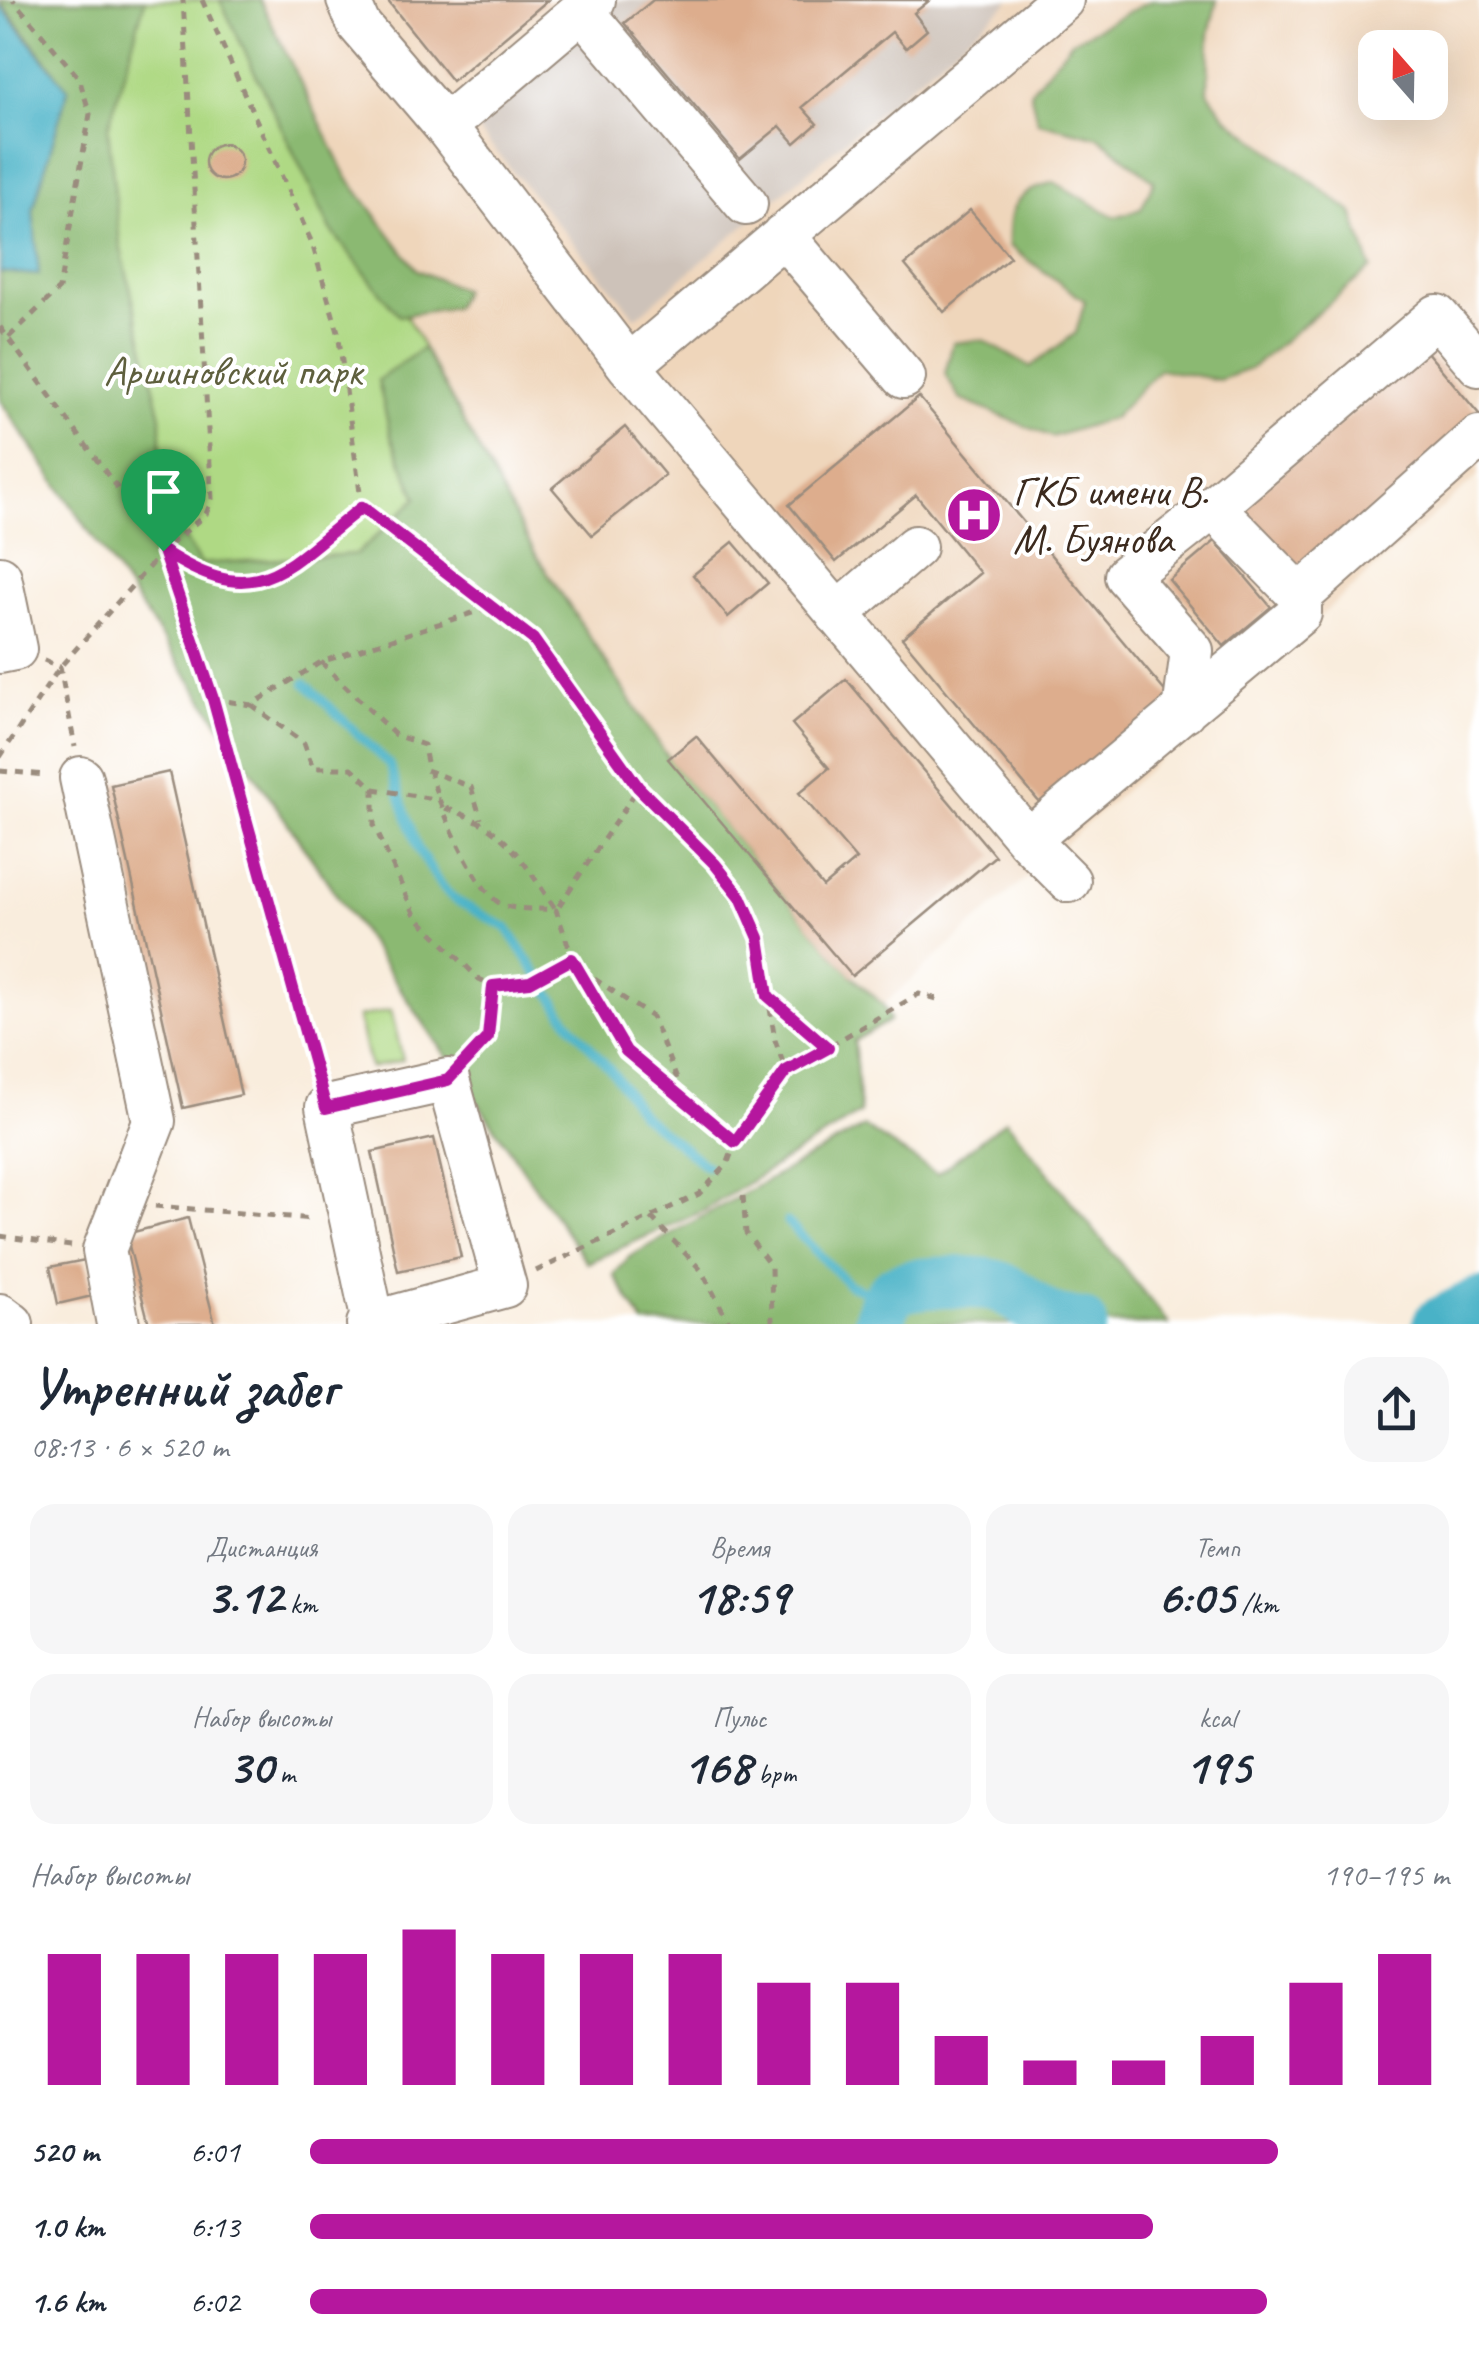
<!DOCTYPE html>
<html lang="ru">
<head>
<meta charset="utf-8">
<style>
  body { margin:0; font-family:Caveat,sans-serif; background:#f6f6f7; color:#1f2937; height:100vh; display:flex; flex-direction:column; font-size:38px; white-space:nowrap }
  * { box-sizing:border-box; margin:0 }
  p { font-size:32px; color:#747a83 }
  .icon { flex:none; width:55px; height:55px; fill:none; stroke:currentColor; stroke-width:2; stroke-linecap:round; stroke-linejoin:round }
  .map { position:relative; height:1324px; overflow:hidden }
  .panel { display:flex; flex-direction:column; background:#fff; flex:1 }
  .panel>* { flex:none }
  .needle { width:65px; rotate:340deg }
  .buttons { position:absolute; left:1358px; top:30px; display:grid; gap:20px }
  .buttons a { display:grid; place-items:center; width:90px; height:90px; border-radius:20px; background:#fff; box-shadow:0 10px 40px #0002; font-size:50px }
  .pin { position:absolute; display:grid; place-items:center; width:85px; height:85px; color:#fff; margin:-102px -42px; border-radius:50% 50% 50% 0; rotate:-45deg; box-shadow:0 0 10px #0007 }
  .pin .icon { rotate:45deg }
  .round { display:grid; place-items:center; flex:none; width:105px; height:105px; border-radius:30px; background:#f6f6f7 }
  .head { display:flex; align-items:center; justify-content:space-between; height:170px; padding:0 30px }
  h1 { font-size:55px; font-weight:700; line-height:75px }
  .metrics { display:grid; grid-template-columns:repeat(3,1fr); gap:15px; height:170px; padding:10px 30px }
  .metrics div { display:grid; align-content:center; border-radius:25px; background:#f6f6f7; text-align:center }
  .metrics b { font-size:50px; font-weight:700 }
  .metrics small { font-size:28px; font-weight:400 }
  .metrics p { font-size:28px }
  .chart { height:280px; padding:20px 30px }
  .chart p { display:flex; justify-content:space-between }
  .chart svg { width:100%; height:180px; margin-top:10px; stroke:#b5179e; stroke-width:6 }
  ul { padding:0 30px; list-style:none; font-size:32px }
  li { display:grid; grid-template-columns:160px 120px 1fr; align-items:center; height:75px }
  li i { height:25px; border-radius:12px; background:#b5179e }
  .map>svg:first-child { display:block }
</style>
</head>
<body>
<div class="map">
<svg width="1479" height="1324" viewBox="0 0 1479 1324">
  <rect width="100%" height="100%" fill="#fff"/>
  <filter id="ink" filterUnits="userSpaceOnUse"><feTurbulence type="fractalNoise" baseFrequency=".01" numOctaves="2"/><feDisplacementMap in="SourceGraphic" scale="20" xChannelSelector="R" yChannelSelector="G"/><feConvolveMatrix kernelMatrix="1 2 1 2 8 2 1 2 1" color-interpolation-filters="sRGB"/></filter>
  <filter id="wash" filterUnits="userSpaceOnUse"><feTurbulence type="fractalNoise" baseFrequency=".0048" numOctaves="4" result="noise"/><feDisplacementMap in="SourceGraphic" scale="40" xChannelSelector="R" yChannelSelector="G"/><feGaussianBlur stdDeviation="2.25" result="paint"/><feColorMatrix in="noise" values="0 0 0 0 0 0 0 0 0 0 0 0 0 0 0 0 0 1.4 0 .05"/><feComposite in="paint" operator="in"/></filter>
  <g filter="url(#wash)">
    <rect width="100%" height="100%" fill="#f9eddd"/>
    <!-- built -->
    <path fill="#efd6bb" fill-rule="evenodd" d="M235,0H1479V475L883,1005L852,976L668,759L536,555ZM1375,48H1430V102H1375Z"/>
    <!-- industrial -->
    <path fill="#cdc2b9" d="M618,0H1011L636,317L472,123Z"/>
    <!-- green -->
    <path fill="#afd984" stroke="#758251" stroke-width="2.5" d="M0,0H235L536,555L669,759L852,976L883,1005L890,1020L854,1041L860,1113L703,1211L587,1263L0,400Z
      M391,1010L403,1060L370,1068L358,1017Z"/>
    <!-- forest -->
    <path fill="#8bb972" stroke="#637248" stroke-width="2.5" d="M0,0H145L108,128L120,245L161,417V499L200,564L357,554L417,498L391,437L378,380L423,348L536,555L668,758L852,976L883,1005L890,1020L854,1041L860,1113L703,1211L587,1263L0,400V272L39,275L33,210L68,89Z
      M220,0H260L347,177L417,270L463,290L454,307L399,316L331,230Z
      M1152,0H1217L1209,34L1208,92L1226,117L1353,213L1371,268L1250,369L1219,380L1159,369L1113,418L1052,437L960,399L945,374L953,343L983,340L1030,367L1076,333L1085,301L1009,246C1008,206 1014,193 1054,182L1115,217L1141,209L1154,181L1099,137L1038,122L1030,92L1072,41Z
      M1006,1120L1169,1324H644L614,1275L629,1257L864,1127L937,1174Z"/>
    <!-- water -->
    <path fill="#48b2c7" stroke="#426e72" stroke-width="2.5" d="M0,5L68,89L33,210L39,275L0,272Z"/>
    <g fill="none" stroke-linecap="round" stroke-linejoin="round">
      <!-- stream -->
      <path stroke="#48b2c7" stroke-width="9" d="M305,683L389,764L418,849L440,885L455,900L507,928L569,1022L614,1074L641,1114L706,1166
        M787,1222L849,1285L875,1295L882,1306"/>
      <!-- river -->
      <path stroke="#48b2c7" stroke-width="52" d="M879,1324C881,1311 884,1298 896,1290C909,1280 981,1281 997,1286C1034,1299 1032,1322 1081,1324
        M1438,1324L1479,1303"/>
    </g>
    <g id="blocks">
      <!-- building -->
      <path fill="#ddad8d" d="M387,0H548L452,81Z
        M653,0H930L914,13L927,30L906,48L892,32L802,107L817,124L795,143L780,126L740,159L625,23Z
        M205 162a18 18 0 1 1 36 0a18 18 0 1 1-36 0Z
        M970,210L1010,257L944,312L905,265Z
        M1426,351L1479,414V429L1303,577L1243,506Z
        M919,397L1178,707L1050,815L902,638L980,573L916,495L836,562L789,505Z
        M625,427L665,475L592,535L552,488Z
        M1215,541L1271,607L1224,646L1169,580Z
        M733,542L768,583L728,617L693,575Z
        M846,679L995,856L852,976L668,759L696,736L823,887L856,859L799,793L829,768L792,724Z
        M169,772L241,1095L183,1108L111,785Z
        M434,1138L461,1257L398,1271L372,1152Z
        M188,1218L215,1324H149L126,1234Z
        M85,1260L92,1296L58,1304L50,1267Z"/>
    </g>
  </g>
  <g filter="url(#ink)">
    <use href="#blocks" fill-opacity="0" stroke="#9a8c7e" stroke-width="2.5"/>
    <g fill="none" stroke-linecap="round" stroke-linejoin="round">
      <!-- minor casing -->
      <g stroke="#9a8c7e" stroke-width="46">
        <path id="minor" d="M348,0L359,25L445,126L629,366L1028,840L1069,881
          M582,10L746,204
          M445,126L594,0
          M783,235L904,377
          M629,366L1062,0
          M0,577L15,649L0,652
          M1300,596L1213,507L1437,316L1479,365
          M837,614L915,547
          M1184,711L1192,651L1126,576L1213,507
          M81,778L154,1121L104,1250L118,1324
          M1028,840L1300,613V596L1479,437
          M0,1315L12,1324
          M368,1324L505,1286L448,1080L327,1107L373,1322"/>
      </g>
      <!-- path -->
      <path stroke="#9a8c7e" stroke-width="5" stroke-dasharray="8 8" stroke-linecap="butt" d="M202,0L312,243L338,332L362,507L533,639L639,787L715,864L741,897L759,938L775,1040L786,1071
        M0,327L163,551L213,699L317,1073
        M9,337L59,289L90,114L79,78L13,0
        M166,553C261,614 287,564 362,507
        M44,660L60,667L75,747
        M321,662L395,735L424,745C426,777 471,888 501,904C514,911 540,908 556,910L573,959L626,1051L735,1143
        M213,699L251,705L321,662L494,606
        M251,705L304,743L313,768H352L374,789V825L415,915L479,979L496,987H510L572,959
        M0,757L60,667L163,551L206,514L212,499L183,0
        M426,770L471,787L481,819
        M0,771L47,775
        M374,789L440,800
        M445,808C507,827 521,859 556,910L639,787
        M581,970L652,1017L685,1099
        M769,998L828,1047
        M471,1055L488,1037L493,985
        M743,1196L746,1233L771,1267L772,1324
        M155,1206L314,1219
        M651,1217L701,1270L730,1324
        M0,1236L71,1246
        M536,1271L699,1194L727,1165L735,1143L786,1071L919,994L941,1000"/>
      <!-- minor -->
      <use href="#minor" stroke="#fff" stroke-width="42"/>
    </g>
  </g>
  <g fill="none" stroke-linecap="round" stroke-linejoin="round" filter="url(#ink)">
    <!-- route casing -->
    <g stroke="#fff" stroke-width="20">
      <path id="route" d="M362,507L533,639L638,787L715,864L741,897L759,938L768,996L828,1048L786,1071L735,1142L626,1051L572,959L530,982L493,986L488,1037L448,1080L326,1108L213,699L163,551C260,614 285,567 362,507Z"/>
    </g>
    <!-- route -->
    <use href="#route" stroke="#b5179e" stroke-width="12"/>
  </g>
  <!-- icons -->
  <defs>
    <g id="hospital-disc" transform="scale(2.875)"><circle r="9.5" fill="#b5179e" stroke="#fff"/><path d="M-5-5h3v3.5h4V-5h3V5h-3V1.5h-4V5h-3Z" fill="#fff"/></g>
  </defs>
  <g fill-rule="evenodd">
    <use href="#hospital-disc" x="974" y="515"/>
  </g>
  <g text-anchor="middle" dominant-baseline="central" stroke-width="8" stroke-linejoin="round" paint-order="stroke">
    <!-- park labels -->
    <g font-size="42" fill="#5e5f3d" stroke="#fff">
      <text x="233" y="371">Аршиновский парк</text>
    </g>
    <!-- poi labels -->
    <g font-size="42" fill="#3b2a1e" stroke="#fff" text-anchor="start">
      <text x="1013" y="491">ГКБ имени В.<tspan x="1013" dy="48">М. Буянова</tspan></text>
    </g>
  </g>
</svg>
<div class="buttons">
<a><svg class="needle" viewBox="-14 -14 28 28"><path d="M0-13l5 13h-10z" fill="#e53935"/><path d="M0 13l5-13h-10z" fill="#747a83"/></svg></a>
</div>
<div class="pin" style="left:163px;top:551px;background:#1e9e55"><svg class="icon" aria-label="arrive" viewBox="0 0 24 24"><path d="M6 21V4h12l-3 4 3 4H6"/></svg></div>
</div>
<section class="panel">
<div class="head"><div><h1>Утренний забег</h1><p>08:13 · 6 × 520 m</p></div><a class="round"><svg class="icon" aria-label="share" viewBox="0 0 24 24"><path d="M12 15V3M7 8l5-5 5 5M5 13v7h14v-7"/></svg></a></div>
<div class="metrics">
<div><p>Дистанция</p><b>3.12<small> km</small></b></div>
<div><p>Время</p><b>18:59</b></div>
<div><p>Темп</p><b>6:05<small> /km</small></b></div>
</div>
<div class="metrics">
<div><p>Набор высоты</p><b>30<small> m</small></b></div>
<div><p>Пульс</p><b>168<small> bpm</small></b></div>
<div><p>kcal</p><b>195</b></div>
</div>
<div class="chart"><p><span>Набор высоты</span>190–195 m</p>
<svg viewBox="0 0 160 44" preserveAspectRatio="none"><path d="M5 44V12M15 44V12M25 44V12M35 44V12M45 44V6M55 44V12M65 44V12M75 44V12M85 44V19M95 44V19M105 44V32M115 44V38M125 44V38M135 44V32M145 44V19M155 44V12"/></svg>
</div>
<ul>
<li><b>520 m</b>6:01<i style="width:85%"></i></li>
<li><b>1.0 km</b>6:13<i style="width:74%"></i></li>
<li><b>1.6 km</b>6:02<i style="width:84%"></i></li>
</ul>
</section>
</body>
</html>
